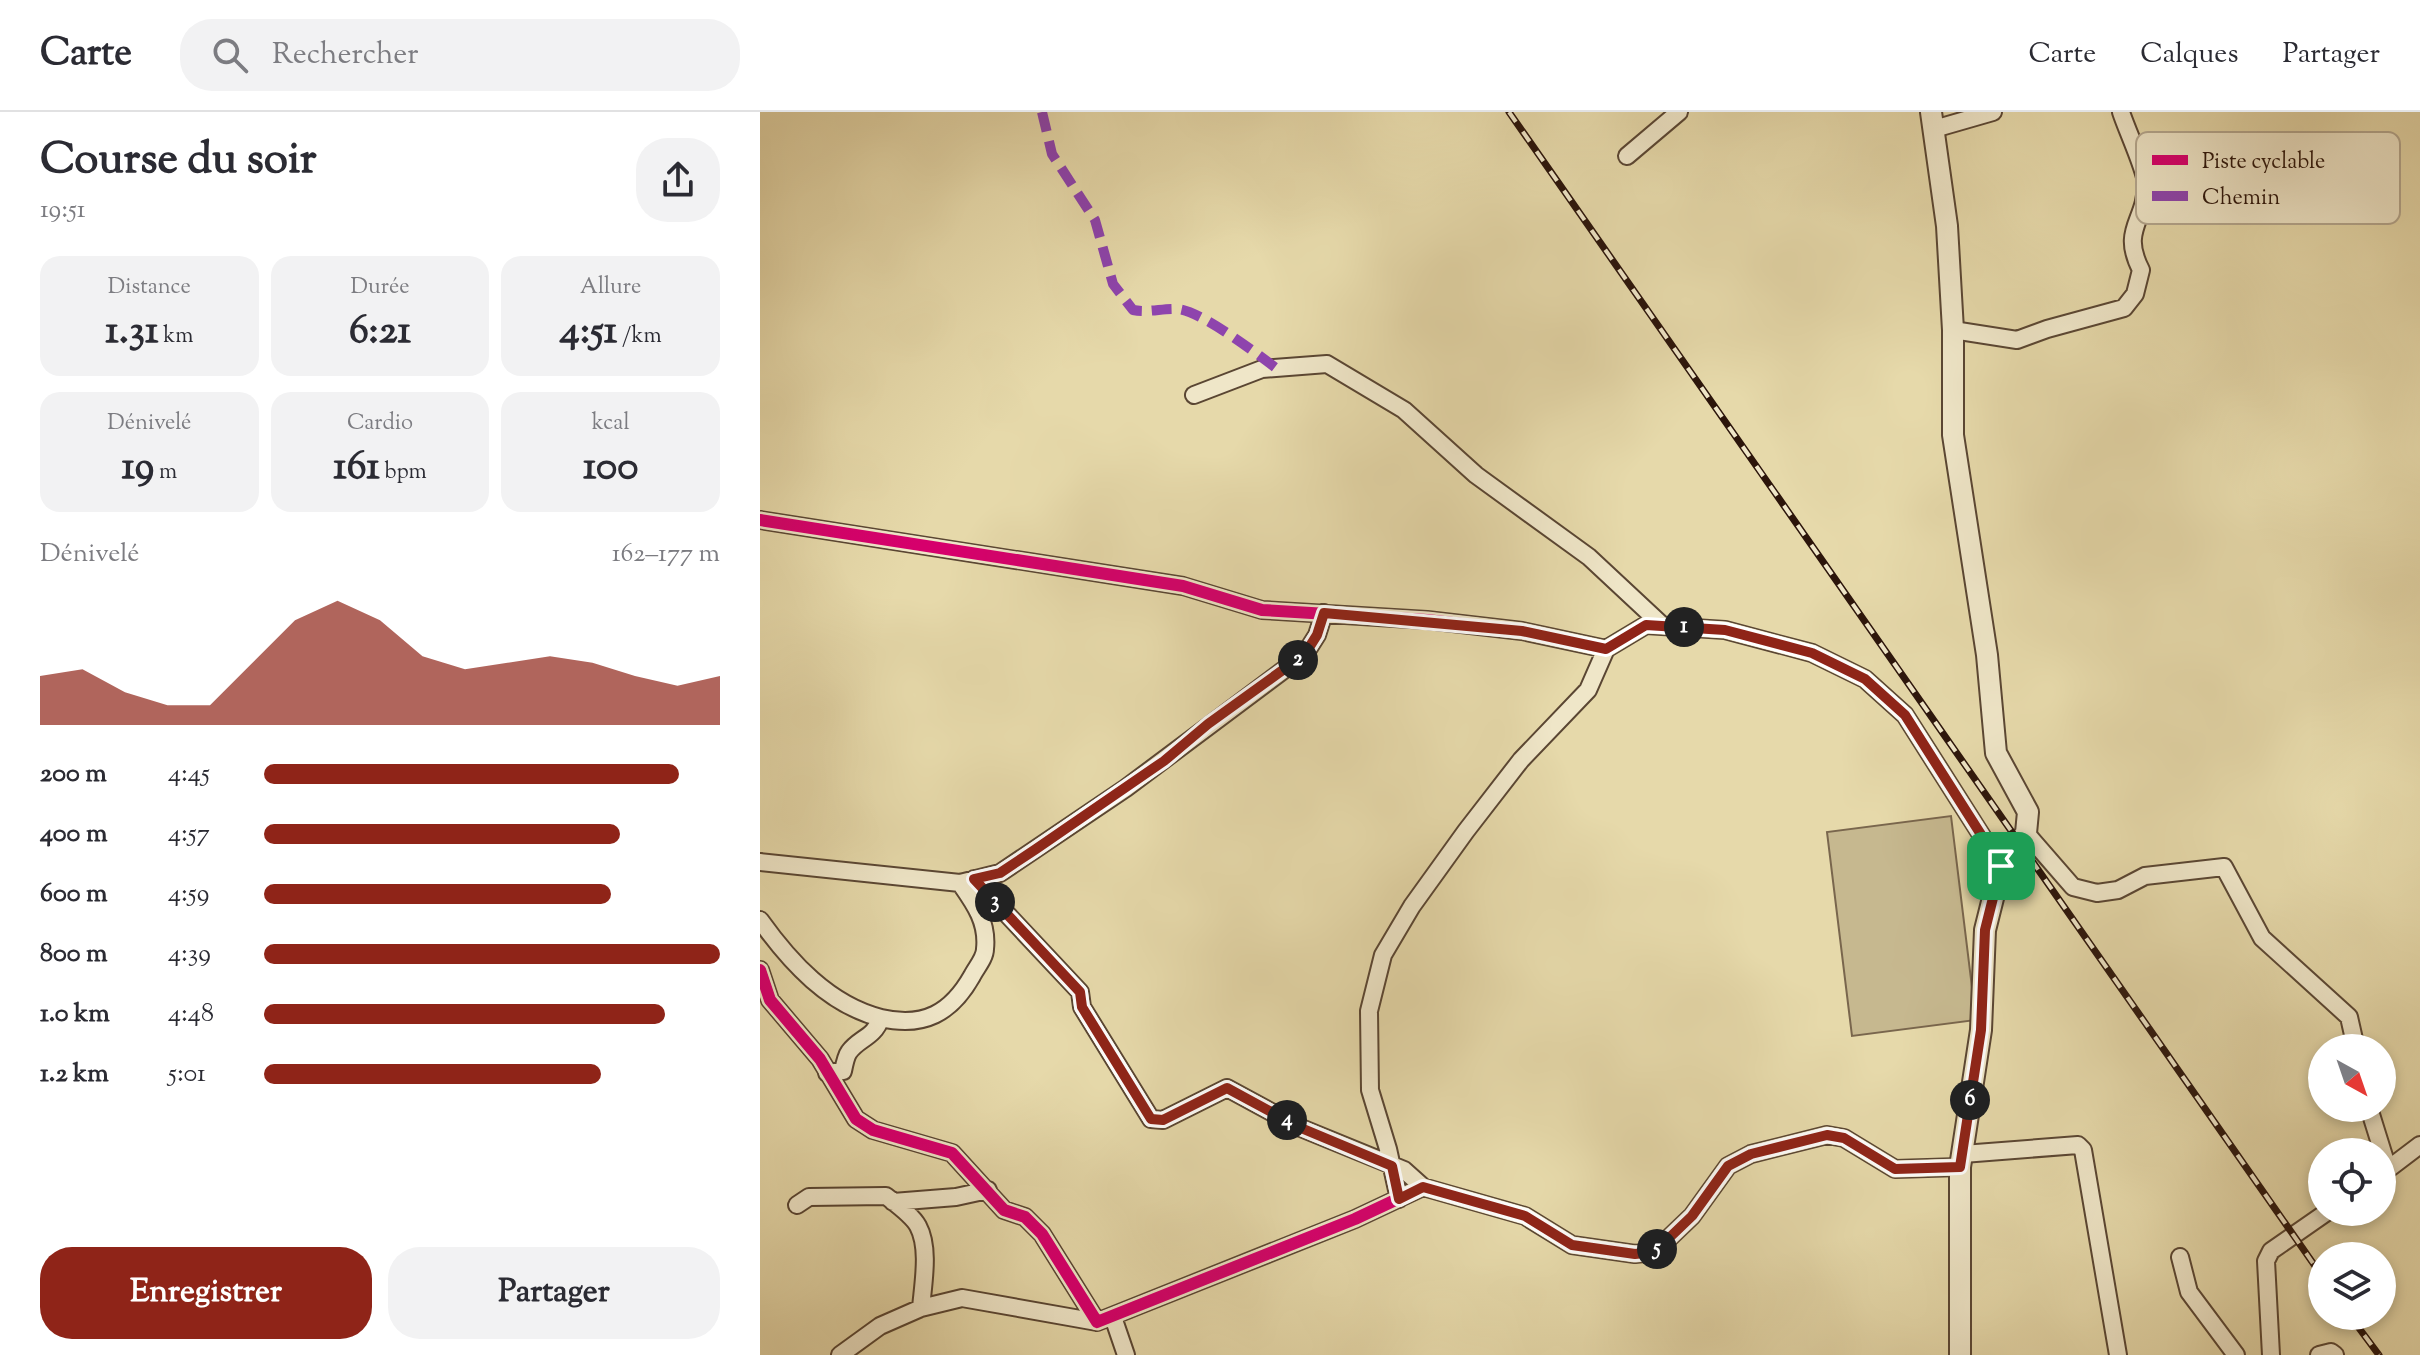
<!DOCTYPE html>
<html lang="fr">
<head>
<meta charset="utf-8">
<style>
  body { margin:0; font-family:"Sorts Mill Goudy",serif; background:#f2f2f3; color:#2b2b33; height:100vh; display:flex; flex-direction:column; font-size:30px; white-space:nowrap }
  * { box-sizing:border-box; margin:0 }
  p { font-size:26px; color:#7c7c81 }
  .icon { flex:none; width:44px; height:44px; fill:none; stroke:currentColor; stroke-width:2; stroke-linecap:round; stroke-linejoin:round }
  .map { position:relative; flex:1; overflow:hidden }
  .side { display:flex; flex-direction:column; background:#fff; width:760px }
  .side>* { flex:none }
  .needle { width:52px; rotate:140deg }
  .tools { position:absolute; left:1548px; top:922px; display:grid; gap:16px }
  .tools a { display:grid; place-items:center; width:88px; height:88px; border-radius:50%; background:#fff; box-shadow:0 4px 12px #0003; font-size:40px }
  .pin { position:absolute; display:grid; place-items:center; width:68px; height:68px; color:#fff; margin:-34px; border-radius:16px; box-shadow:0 4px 12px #0006 }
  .km { position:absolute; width:40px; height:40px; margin:-20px; border-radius:50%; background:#222; color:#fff; font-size:22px; line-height:40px; text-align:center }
  .round { display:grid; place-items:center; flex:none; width:84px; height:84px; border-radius:32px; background:#f2f2f3 }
  .head { display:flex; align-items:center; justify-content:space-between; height:136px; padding:0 40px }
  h1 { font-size:44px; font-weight:700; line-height:60px }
  .figures { display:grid; grid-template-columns:repeat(3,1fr); gap:12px; height:136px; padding:8px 40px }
  .figures div { display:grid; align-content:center; border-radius:20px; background:#f2f2f3; text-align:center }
  .figures b { font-size:40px; font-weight:700 }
  .figures small { font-size:22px; font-weight:400 }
  .figures p { font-size:22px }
  .chart { height:224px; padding:16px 40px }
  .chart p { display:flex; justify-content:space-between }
  .chart svg { width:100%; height:144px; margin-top:8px; fill:#8f2418; opacity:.7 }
  .primary-button { display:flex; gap:16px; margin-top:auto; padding:16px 40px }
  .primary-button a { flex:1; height:92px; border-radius:32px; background:#8f2418; color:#fff; font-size:32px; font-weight:700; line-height:92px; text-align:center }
  .primary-button a+a { background:#f2f2f3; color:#2b2b33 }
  ul { padding:0 40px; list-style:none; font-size:26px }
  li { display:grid; grid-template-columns:128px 96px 1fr; align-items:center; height:60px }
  li i { height:20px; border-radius:10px; background:#8f2418 }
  header { display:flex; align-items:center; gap:48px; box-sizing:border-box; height:112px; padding:0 40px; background:#fff; border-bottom:2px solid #e1e1e2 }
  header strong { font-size:38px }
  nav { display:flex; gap:44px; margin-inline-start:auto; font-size:28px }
  .search { width:560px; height:72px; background:#f2f2f3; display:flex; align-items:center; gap:20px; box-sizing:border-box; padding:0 28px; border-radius:32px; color:#7c7c81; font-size:30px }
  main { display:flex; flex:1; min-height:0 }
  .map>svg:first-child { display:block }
</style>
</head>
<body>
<header>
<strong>Carte</strong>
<div class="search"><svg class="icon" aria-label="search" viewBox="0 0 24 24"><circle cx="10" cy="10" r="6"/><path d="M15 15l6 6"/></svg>Rechercher</div>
<nav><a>Carte</a><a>Calques</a><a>Partager</a></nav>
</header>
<main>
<section class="side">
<div class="head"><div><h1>Course du soir</h1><p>19:51</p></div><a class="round"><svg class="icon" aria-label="share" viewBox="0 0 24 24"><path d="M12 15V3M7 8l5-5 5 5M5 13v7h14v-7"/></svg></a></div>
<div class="figures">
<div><p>Distance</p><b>1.31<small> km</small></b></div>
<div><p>Durée</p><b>6:21</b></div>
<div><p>Allure</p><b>4:51<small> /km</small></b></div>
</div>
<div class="figures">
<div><p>Dénivelé</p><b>19<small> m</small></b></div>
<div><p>Cardio</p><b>161<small> bpm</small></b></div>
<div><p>kcal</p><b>100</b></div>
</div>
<div class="chart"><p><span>Dénivelé</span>162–177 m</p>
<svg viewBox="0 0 160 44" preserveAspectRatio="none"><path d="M0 44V29L10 27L20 34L30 38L40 38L50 25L60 12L70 6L80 12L90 23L100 27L110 25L120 23L130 25L140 29L150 32L160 29V44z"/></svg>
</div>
<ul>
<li><b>200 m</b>4:45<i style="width:91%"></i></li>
<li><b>400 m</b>4:57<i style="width:78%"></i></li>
<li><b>600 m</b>4:59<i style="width:76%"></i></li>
<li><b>800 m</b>4:39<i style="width:100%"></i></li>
<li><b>1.0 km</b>4:48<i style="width:88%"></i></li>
<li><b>1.2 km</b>5:01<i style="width:74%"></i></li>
</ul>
<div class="primary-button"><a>Enregistrer</a><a>Partager</a></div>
</section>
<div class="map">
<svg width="1660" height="1243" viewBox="0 0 1660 1243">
  <rect width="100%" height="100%" fill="#e6d9aa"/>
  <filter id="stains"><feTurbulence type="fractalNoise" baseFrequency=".0025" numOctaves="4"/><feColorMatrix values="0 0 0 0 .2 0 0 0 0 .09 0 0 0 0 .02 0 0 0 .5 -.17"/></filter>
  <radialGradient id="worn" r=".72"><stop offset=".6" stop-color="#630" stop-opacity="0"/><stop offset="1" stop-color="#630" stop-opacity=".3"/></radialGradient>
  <!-- green -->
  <path fill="#c6b88f" stroke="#79664d" stroke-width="2" d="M1191,704L1216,908L1092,924L1067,720Z"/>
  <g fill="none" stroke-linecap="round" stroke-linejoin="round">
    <!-- minor casing -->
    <g stroke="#5a4633" stroke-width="20">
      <path id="minor" d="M1174,17L1233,0
        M867,44L919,0
        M1193,218L1257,228L1287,217L1364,196L1375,182L1381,158C1360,117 1386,110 1386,72C1386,59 1366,16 1361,0
        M434,283L502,257L567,252L644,298L716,363L829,445L903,514
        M0,408L423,474L502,498L667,508L762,519L846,537L886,513L965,518L1052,541L1105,567L1145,603L1241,754
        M1266,721L1313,775L1337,781L1358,778L1385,764L1464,755L1502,826L1589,905L1596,936
        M0,750L200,771L240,761L366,676L545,542L557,523L564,501
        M214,767L320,880L322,895L391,1007L403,1008L467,976L541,1016L644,1058L663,1075
        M0,808C30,850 69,893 121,906C164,916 191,901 212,864C216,856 225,846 225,837C228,810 214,791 200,771
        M0,858L10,888L60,947L96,1007L113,1018L192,1041L244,1098L265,1105L282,1122L337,1210L595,1107L663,1075L765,1104L812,1133L875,1142L893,1140L908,1127L932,1104L968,1054L991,1042L1067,1023L1084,1026L1135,1057L1200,1055
        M67,961L83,959C84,954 86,944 89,940C99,926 114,926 121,906
        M1609,996L1628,1057
        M1203,1042L1318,1033L1323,1038L1358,1243
        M1623,1061L1660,1033
        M639,1087L628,1037L610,978L609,899L623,843L652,794L706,719L761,648L828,578L846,537
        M133,1090L196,1085L228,1078
        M37,1093L49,1085L126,1084C136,1092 152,1103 158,1114C170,1136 163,1172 161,1196
        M1420,1145L1429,1180L1476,1243
        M353,1205L366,1243
        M80,1243L120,1214L161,1196L202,1186L337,1210
        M1511,1243L1506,1149L1511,1139L1567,1100
        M1559,1243L1571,1240L1575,1243"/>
    </g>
    <!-- tertiary casing -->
    <g stroke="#5a4633" stroke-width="24">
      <path id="tertiary" d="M1171,0L1187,114L1193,218V323L1227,543L1236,641L1268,700L1266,721L1241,754L1225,818L1221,918L1200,1055V1243"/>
    </g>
    <!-- minor -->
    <use href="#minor" stroke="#efe6c8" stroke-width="16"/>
    <!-- tertiary -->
    <use href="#tertiary" stroke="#efe6c8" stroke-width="20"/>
    <!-- rail casing -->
    <g stroke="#2c150b" stroke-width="7">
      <path id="rail" d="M749,0L1562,1164
        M1590,1204L1619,1243"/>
    </g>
    <!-- rail -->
    <use href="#rail" stroke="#efe6c8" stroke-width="4" stroke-dasharray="12" stroke-linecap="butt"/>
    <!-- quiet -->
    <path stroke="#8e44ad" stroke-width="10" stroke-dasharray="20 10" stroke-linecap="butt" d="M282,0L292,42L335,108L353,172L373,198C389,201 402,196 418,197C441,199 496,241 516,256"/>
    <!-- cycleway casing -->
    <g stroke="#efe6c8" stroke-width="17">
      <path id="cycleway" d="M0,408L423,474L502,498L667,508L762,519L846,537L886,513L965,518L1052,541L1105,567L1145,603L1241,754
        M0,858L10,888L60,947L96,1007L113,1018L192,1041L244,1098L265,1105L282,1122L337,1210L595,1107L663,1075L765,1104L812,1133L875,1142L893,1140L908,1127L932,1104L968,1054L991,1042L1067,1023L1084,1026L1135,1057L1200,1055"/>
    </g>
    <!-- cycleway -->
    <use href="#cycleway" stroke="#d6006c" stroke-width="12"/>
  </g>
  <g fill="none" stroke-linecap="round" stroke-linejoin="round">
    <!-- route casing -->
    <g stroke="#fff" stroke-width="16">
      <path id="route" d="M564,501L762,519L846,537L886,513L965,518L1052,541L1105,567L1145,603L1241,754L1225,818L1221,918L1200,1055L1135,1057L1084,1026L1067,1023L991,1042L968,1054L932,1104L908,1127L893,1140L875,1142L812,1133L765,1104L663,1075L639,1087L632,1054L541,1016L467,976L403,1008L391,1007L322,895L320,880L214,767L240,761L276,737L404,649L448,612L545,542L557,523Z"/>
    </g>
    <!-- route -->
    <use href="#route" stroke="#8f2418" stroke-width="10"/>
  </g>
  <!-- legend -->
  <rect x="1376" y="20" width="264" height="92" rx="12" fill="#efe6c8" stroke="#b4a78f" stroke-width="2"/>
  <rect x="1392" y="43" width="36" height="10" fill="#d6006c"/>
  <rect x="1392" y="79" width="36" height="10" fill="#8e44ad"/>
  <g font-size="22" fill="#2c150b">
    <text x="1442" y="56">Piste cyclable</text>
    <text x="1442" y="92">Chemin</text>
  </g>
  <rect width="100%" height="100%" filter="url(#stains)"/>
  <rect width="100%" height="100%" fill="url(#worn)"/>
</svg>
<div class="tools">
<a><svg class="needle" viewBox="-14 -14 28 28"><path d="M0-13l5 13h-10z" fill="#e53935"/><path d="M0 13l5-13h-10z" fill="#7c7c81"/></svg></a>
<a><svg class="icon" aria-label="locate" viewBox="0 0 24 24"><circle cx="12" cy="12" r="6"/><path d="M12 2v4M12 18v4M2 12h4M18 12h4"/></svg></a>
<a><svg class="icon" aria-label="layers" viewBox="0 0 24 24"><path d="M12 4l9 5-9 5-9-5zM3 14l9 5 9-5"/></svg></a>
</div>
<div class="pin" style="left:1241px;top:754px;background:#1e9e55"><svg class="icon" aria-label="arrive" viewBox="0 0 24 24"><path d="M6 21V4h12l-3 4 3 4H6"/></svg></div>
<b class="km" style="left:924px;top:515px">1</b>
<b class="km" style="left:538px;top:548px">2</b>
<b class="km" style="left:235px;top:790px">3</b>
<b class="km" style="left:527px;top:1008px">4</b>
<b class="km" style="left:897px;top:1137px">5</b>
<b class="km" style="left:1210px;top:988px">6</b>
</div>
</main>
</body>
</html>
